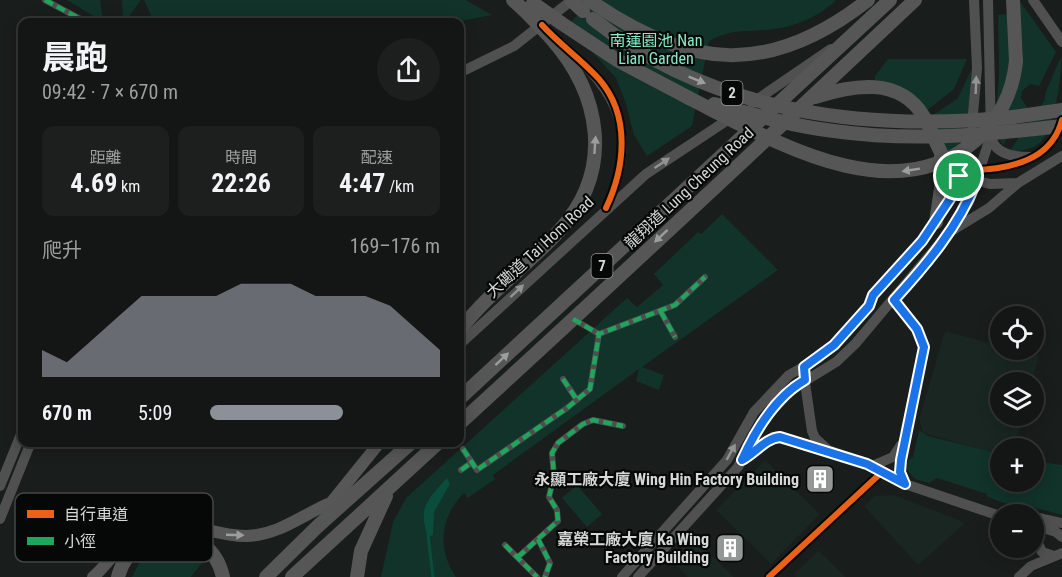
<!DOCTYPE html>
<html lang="zh-TW">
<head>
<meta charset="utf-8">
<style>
  body { margin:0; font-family:"Roboto Condensed","Noto Sans TC",sans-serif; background:#1c1f1d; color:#f1f3f6; height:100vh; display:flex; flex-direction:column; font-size:22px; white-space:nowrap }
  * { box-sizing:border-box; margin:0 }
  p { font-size:20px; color:#9d9fa0 }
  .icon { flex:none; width:33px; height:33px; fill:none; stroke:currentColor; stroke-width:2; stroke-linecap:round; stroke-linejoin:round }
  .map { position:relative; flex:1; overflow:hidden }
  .drawer { position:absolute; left:18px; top:18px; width:446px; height:429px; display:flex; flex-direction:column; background:#131614; border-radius:12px; box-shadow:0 3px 15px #0003,0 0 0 2px #323534 }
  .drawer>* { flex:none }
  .tools { position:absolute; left:990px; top:306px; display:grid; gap:12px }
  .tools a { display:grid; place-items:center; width:54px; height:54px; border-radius:50%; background:#131614; box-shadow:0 3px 15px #0003,0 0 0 2px #323534; font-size:30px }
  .pin { position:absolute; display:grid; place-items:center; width:51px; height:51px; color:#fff; margin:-26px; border:3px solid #fff; border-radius:50%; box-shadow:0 2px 6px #0007 }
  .round { display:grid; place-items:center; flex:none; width:63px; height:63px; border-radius:32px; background:#1c1f1d }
  .head { display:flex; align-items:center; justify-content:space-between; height:102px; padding:0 24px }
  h1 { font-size:33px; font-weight:700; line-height:45px }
  .figures { display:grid; grid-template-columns:repeat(3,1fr); gap:9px; height:102px; padding:6px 24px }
  .figures div { display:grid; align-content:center; border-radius:12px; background:#1c1f1d; text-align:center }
  .figures b { font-size:26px; font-weight:700 }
  .figures small { font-size:16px; font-weight:400 }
  .figures p { font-size:16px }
  .chart { height:168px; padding:12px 24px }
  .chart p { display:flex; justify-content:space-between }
  .chart svg { width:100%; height:108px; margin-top:6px; fill:#8c9099; opacity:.7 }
  ul { padding:0 24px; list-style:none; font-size:20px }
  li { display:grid; grid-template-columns:96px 72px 1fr; align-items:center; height:45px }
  li i { height:15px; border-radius:8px; background:#8c9099 }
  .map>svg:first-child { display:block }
</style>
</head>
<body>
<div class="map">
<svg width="1062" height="577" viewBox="0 0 1062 577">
  <rect width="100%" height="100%" fill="#191d1b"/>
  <!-- built -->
  <path fill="#192621" d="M945,331L1000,346V350H1013L1039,356L1032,382H1000V416H1023L1014,448H1000V455L923,433L919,419Z
    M765,460L820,514L771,564L716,510Z
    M894,495L964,522L963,525L918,565L864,506L875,496Z
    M692,536L734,577H688L670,559Z
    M819,550L820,552L845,577H796L794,574Z"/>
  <!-- green -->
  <path fill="#113329" d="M67,0H100L103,22Z
    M122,0H141L125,22H123Z
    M144,0H466L492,15L456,22H154Z
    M595,0H836C820,16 795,27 773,29C746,33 733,28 709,41L692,126L647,156L634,135L626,104L616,78L573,31L569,23Z
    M1019,0L1056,52L1039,86L1030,84L1022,91L1021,98L1027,107L1003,145C990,124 999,96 999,72C999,53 998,34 998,15L1011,14L1013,53L1023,54Z
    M1061,57C1062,75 1055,128 1041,142C1033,150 1021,151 1010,151L1037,109L1044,102L1046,91Z
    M888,59H967L954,89L926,111L875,83V76Z
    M971,70L969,107L957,160L952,162L929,118L958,98Z
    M722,214L778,270L642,367L664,375L659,390L636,381L639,369L493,475L495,479L468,498L464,493C440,517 437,549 456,577H381L393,522L406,498L627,298L637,307L663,285L654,274L698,232L701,234Z
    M919,430L928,436L1000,454V482H1034V461L1062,465V515L1014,502L1012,505C1002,503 995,500 986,496L987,494L937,478L929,483L915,479L906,469L908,460L913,457Z
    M577,485L602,514L587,527L562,498Z
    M172,546L185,547L203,561L191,577H132C144,554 145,549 172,546Z"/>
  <!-- water -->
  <path fill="#0a4d3d" d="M447,478L450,484L434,512L433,535L428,537C418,507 426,502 447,478Z"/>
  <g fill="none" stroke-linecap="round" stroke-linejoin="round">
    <!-- stream -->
    <path stroke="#0a4d3d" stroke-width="3" d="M428,535L433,577"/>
    <!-- pedestrian -->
    <path stroke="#4e4e4e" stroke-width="6" d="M45,0L86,22
      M661,312L675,337
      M573,319L599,334
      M563,379L577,400
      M463,449L477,470L567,408L590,389L599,334L675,305L705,277
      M461,470L471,463
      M538,539L550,563L545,577
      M505,545L537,577
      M518,557L558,521L557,510L549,497L554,476L552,453L558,443L583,424L593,420L623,426"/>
    <!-- minor -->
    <path stroke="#4e4e4e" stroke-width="8" d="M950,199L959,195C961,190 963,181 967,177C976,168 987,170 998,168C1026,164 1052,152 1061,124
      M769,577L882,472"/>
    <!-- tertiary -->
    <path stroke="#4e4e4e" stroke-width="9" d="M561,43C619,92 640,136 606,208"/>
    <!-- secondary -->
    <path stroke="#505051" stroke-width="10" d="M1033,0L1062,42
      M459,73L514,46L572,0
      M752,103L831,49
      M972,125L977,68L974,0
      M991,135C993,155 1015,157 1031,157
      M959,176L990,184L1017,183
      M953,230L989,208L1018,183L1062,156
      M894,300L917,329L924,347L901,461L900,472L905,484
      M459,345L646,174L735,115
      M804,376L812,431L815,438L828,450L872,466L905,484L1000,516
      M743,459L773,437L826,450
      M872,466L893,457L901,445
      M0,486L22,432
      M1034,517L1062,523
      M0,519L31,442
      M1034,525L1056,532L1062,537
      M1034,535L1042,552L1054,556
      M622,577L727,460L754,412L789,375L819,358L834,345L869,306L873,295L922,241L950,199L968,143
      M638,577L738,467L763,421L792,389L836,362L856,343L950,231L969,202L991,135L988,0
      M1019,577L1031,566L1062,553"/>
    <!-- primary -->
    <path stroke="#575758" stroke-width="12" d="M326,509L380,442
      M93,577C111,562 121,539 143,529C177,513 211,537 247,536C278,535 301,516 328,504"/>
    <!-- trunk -->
    <path stroke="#565656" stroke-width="14" d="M513,0L524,10
      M589,0C689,70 770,77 868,0
      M1013,0L1016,61
      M561,23L617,60L689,98
      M815,97C852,85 900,76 924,117C936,138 940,160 959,176
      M1013,117L1062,110
      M936,222L942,182L941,156
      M459,331C488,293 527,266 559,231C615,170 601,94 550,37
      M459,399L890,0
      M459,424C612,284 764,142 915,0
      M118,577C133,521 210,519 223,577
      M266,577L318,526L412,442
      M292,577L439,442
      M357,577L361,551L386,496"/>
    <!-- trunk-bridge -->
    <path stroke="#565656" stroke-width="14" d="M571,0L583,11
      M533,3L561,23
      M524,10L550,37
      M593,19C711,113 866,132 1013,117
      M689,98C770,139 892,214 976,140C999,120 1013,92 1016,61
      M714,104C754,115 793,126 834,131C911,142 986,135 1062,126"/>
    <!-- quiet -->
    <path stroke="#20a55d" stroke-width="4.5" stroke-dasharray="9 4.5" stroke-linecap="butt" d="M45,0L86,22
      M661,312L675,337
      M573,319L599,334
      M563,379L577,400
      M463,449L477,470L567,408L590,389L599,334L675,305L705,277
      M461,470L471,463
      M538,539L550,563L545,577
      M505,545L537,577
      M518,557L558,521L557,510L549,497L554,476L552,453L558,443L583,424L593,420L623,426"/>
    <!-- cycleway casing -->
    <g stroke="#050807" stroke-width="10">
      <path id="cycleway" d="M542,25C559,44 581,59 599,79C631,116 625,168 606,208
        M950,199L959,195C961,190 963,181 967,177C976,168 987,170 998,168C1029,163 1054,151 1062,120
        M769,577L882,472"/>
    </g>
    <!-- cycleway -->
    <use href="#cycleway" stroke="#ea6118" stroke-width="6"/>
  </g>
  <!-- one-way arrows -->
  <defs><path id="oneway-solid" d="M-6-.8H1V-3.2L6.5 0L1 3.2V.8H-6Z" transform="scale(1.5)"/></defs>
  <g fill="#9b9e9d">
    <use href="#oneway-solid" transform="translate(697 80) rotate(22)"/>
    <use href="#oneway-solid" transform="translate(595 145) rotate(-86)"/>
    <use href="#oneway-solid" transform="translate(911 170) rotate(171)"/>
    <use href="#oneway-solid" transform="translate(661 236) rotate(137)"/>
    <use href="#oneway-solid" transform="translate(502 359) rotate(-43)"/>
  </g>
  <g fill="#929494">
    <use href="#oneway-solid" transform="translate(976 85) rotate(-88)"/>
    <use href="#oneway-solid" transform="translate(662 163) rotate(-34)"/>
    <use href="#oneway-solid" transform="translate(517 291) rotate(-43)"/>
    <use href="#oneway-solid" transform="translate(731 452) rotate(-61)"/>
  </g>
  <use fill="#9c9e9e" href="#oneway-solid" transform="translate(235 535) rotate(2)"/>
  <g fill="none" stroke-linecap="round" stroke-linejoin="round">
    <!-- route casing -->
    <g stroke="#fff" stroke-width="12">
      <path id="route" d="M959,176L976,182C959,226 926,265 894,300L917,329L924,347L901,460L900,472L905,484L867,464L780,437C766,438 755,453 742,460C756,429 775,397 805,380L804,367L834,345L869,306L873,295L922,241L950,199Z"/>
    </g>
    <!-- route -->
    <use href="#route" stroke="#1a73e8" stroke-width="8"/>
  </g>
  <!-- icons -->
  <defs>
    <g id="building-square" transform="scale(1.5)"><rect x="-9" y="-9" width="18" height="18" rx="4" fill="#939795" stroke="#050807"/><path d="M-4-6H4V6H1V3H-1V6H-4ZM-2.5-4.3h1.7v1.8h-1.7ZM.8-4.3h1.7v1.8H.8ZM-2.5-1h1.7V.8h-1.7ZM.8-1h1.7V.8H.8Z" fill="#fff"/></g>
  </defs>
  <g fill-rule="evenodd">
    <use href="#building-square" x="820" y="479"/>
    <use href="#building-square" x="730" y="548"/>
  </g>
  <g text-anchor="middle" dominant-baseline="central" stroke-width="4.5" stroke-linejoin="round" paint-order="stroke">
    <!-- shield labels -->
    <g fill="#050807" stroke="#969a99" stroke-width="1.5">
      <rect x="721.5" y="81" width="21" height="24" rx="4.5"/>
      <rect x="591.5" y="254" width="21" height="24" rx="4.5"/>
    </g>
    <g font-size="15" font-weight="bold" fill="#d4d9d7">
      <text x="732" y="93">2</text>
      <text x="602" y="266">7</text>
    </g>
    <!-- park labels -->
    <g font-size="16" fill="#87e9c8" stroke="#050807">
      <text x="656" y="40">南蓮園池 Nan<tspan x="656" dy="18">Lian Garden</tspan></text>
    </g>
    <!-- street labels -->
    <g font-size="16" fill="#d4d9d7" stroke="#050807">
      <text transform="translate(689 188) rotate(-43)">龍翔道 Lung Cheung Road</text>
      <text transform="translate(540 247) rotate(-43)">大磡道 Tai Hom Road</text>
    </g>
    <!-- poi labels -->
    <g font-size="16" font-weight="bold" fill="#d4d9d7" stroke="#050807" text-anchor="end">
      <text x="799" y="479">永顯工廠大廈 Wing Hin Factory Building</text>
      <text x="709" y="539">嘉榮工廠大廈 Ka Wing<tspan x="709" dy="18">Factory Building</tspan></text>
    </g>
  </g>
  <!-- legend -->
  <rect x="15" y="493" width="198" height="69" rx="9" fill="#050807" stroke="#434745" stroke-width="1.5"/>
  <rect x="27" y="510" width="27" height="8" fill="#ea6118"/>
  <rect x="27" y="537" width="27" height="8" fill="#20a55d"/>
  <g font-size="16" fill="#d4d9d7">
    <text x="64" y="520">自行車道</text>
    <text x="64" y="547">小徑</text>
  </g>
</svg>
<div class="tools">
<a><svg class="icon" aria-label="locate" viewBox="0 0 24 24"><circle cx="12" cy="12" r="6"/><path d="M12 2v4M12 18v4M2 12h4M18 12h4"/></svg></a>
<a><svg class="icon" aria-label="layers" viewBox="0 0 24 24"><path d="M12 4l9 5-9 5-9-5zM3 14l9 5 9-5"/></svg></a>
<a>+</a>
<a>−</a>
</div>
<div class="pin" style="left:959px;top:176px;background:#1e9e55"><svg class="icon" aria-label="arrive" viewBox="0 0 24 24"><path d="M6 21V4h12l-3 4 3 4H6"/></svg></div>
<section class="drawer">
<div class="head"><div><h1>晨跑</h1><p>09:42 · 7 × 670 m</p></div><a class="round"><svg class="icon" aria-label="share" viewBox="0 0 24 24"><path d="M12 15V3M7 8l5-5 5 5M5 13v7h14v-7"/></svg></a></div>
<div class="figures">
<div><p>距離</p><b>4.69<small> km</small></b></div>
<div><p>時間</p><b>22:26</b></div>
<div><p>配速</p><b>4:47<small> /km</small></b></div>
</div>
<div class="chart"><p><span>爬升</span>169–176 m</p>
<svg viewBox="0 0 160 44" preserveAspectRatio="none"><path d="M0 44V33L10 38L20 29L30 20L40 11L50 11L60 11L70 11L80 6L90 6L100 6L110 11L120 11L130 11L140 15L150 24L160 33V44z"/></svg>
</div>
<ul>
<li><b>670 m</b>5:09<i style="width:58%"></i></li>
</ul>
</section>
</div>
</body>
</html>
